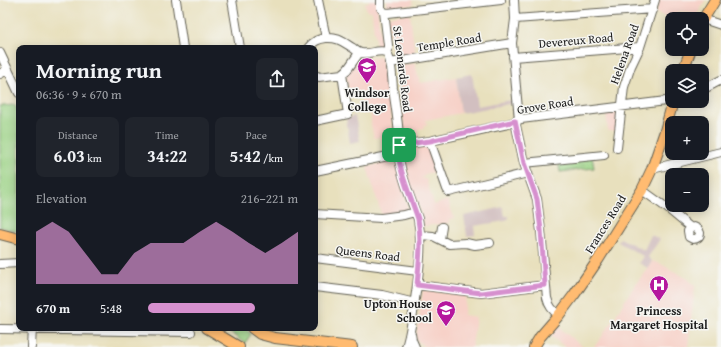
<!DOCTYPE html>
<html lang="en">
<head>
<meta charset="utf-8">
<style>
  body { margin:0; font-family:"Gentium Book Plus",serif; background:#20242c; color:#f1f3f6; height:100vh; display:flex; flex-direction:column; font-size:15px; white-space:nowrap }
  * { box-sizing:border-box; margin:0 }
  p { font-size:13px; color:#9ea1a6 }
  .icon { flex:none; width:22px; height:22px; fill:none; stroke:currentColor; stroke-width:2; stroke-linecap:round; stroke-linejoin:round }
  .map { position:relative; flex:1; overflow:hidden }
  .details { position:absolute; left:16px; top:45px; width:302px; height:286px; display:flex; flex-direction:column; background:#171b24; border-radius:8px; box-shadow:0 2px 10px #0003 }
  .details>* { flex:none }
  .fabs { position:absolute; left:665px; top:12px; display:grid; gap:8px }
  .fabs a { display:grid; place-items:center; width:44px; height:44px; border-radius:8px; background:#171b24; box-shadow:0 2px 10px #0003; font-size:20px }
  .pin { position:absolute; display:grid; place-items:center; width:34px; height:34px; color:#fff; margin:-17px; border-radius:8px; box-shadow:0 2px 6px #0006 }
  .round { display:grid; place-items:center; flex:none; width:42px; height:42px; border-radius:8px; background:#20242c }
  .summary { display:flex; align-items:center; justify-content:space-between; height:68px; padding:0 20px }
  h1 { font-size:22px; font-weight:600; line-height:30px }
  .figures { display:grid; grid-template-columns:repeat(3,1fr); gap:6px; height:68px; padding:4px 20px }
  .figures div { display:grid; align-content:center; border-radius:8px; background:#20242c; text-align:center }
  .figures b { font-size:17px; font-weight:600 }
  .figures small { font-size:11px; font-weight:400 }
  .figures p { font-size:11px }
  .chart { height:112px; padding:8px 20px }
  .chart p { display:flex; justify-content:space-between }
  .chart svg { width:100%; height:72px; margin-top:4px; fill:#d690ce; opacity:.7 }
  ul { padding:0 20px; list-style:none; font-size:13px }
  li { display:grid; grid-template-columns:64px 48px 1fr; align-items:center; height:30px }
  li i { height:10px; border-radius:5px; background:#d690ce }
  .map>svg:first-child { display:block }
</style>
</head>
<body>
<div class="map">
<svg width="721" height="347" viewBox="0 0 721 347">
  <defs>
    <pattern id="grass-tufts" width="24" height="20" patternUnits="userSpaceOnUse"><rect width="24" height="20" fill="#9bd285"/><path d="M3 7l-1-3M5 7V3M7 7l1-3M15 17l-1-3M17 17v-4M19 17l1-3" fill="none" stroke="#85b472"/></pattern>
  </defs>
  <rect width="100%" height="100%" fill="#f6f6f2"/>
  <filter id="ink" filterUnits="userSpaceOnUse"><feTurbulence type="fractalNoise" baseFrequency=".025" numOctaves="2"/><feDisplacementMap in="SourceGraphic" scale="8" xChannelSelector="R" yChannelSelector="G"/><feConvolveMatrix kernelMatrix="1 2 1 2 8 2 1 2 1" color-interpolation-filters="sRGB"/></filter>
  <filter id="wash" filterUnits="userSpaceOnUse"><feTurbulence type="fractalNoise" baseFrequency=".012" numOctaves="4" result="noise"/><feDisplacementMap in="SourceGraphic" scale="16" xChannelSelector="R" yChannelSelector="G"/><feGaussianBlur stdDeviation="0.9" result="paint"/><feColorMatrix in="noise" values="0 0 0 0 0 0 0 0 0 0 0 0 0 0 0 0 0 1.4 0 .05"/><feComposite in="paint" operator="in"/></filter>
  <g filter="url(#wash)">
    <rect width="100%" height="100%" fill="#e8e0bd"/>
    <!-- built -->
    <path fill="#f7d1c8" d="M369,0H377L381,45L376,46L373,24L372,11H367L365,3L369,2Z
      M387,0H412L413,5L387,8Z
      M659,0H705L697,16L690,13L678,11L677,19H670L656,13Z
      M410,13L415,55L394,58L387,17Z
      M380,57L382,58L391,111L394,145L392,150L384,147L381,137L374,138L371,125V113L363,114L360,94L349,95L346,74L356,61L361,59Z
      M415,63L420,83L456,77L461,113L426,120L427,125H424V128L418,129L419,138L406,140L396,67Z
      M615,112L619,115L617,131H608L606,113Z
      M430,146L438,171L425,174V176L422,177L423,179H426L434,205L448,200L454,218L449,219L450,223L424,226L420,208L409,183H410L404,157V152L405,150Z
      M395,160L408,210L407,211L382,216L367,167Z
      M652,261L661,264L688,279L695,286L688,347H594L603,335V334L616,317L617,313L635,285L648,268Z
      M423,290L466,296L464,315L476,317L472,347H424L416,339V336Z
      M558,327L583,347H565L551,336Z"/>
    <!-- industrial -->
    <path fill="#d2bfc0" d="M472,74L477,106L511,100L514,97V103L461,113L456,77Z
      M355,116L360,141L350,143L346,118Z
      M503,207L505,216H509V218L505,221L474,226L475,235L467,236L464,216Z
      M651,235L660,239L648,257L652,261L648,268L639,263L643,256L618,242L620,238L644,250Z"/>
    <!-- grass -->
    <path fill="url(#grass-tufts)" stroke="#5c7750" d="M592,156L594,168L560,172L558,160Z
      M230,328H244L251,334L245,343L229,332Z"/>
    <!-- green -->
    <path fill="#9bd285" stroke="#5c7750" d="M15,105L18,112L19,126V232L0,227V106Z"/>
  </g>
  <g filter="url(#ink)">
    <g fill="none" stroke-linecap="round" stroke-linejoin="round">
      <!-- minor casing -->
      <g stroke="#636154" stroke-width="10">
        <path id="minor" d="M176,0L183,48
          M232,0L240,48
          M318,0L326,38C338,37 343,42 353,48C355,50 358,52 361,53C369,55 378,49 386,52
          M381,0V8L384,12L388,45V48L386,52C392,60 392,78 393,88C395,104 398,120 399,136C399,144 398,150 399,158C402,179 411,199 418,219C423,245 419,273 415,299C413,315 411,331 406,347
          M514,0L515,19L512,43L519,120
          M384,12L388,13L501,0
          M515,19L653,9
          M703,19L721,25
          M308,48C314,41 318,39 326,38
          M0,53L19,93
          M513,57L640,47
          M390,63L512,43
          M0,74L8,69
          M315,75L319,77L342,74L347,70L359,53
          M702,90L721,80
          M315,121L348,114L342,74
          M515,121L524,163L537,199L541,231L547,298C549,306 552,310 559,315
          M430,141L447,189L449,192L528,173
          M399,145L430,141L508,124L521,119L666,101H672
          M617,148L624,87L631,66L640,47L655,0
          M524,163L604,155
          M652,169L721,152
          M315,171L398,154
          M642,190L667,208L691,228L694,227L698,229L700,233C700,237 697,239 693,239L689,237L688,231L691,228
          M315,214L381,218L404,215L415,212
          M420,235L433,236L449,244L466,243L475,245L490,243
          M440,239L442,227
          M315,258L418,271
          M0,264L19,263
          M417,285L481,293L545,285
          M315,287L382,295L415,303
          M0,329L191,332
          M411,334L412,340L415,347
          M31,347L32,328"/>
      </g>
      <!-- major casing -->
      <g stroke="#636154" stroke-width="12">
        <path id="major" d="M702,21L715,0
          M683,71L691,49
          M0,234L19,239
          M207,328L239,347
          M252,328L260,334L275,338L352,347
          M534,347L540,337L559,315L574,295L598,260L642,190L652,169L665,131L673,101"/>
      </g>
      <!-- minor -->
      <use href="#minor" stroke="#fff" stroke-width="8"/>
      <!-- major -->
      <use href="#major" stroke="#ffbb71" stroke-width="10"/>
    </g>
  </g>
  <g fill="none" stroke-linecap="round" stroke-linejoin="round" filter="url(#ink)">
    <!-- route casing -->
    <g stroke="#fff" stroke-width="8">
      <path id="route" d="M515,121L524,163L537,199L541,230L545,285L481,293L417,285C419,263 422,241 418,219C412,200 395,163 399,145L430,141Z"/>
    </g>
    <!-- route -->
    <use href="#route" stroke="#d690ce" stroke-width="5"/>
  </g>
  <!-- icons -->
  <defs>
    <g id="university-pin" transform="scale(1)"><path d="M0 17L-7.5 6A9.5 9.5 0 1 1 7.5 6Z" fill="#b5179e" stroke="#f6f6f2"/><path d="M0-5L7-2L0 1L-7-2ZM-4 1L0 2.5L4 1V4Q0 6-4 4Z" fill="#fff"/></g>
    <g id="hospital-pin" transform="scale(1)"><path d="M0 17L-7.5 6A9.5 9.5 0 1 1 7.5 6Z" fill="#b5179e" stroke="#f6f6f2"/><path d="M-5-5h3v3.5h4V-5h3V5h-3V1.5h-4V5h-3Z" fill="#fff"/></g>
    <g id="school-pin" transform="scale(1)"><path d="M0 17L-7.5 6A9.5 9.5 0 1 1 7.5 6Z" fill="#b5179e" stroke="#f6f6f2"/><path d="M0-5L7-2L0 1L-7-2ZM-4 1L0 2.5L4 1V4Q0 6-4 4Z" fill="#fff"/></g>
  </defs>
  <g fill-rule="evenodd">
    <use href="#university-pin" x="367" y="67"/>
    <use href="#hospital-pin" x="659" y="285"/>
    <use href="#school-pin" x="446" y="310"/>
  </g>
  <g text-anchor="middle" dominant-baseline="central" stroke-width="3" stroke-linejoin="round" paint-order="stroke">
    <!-- street labels -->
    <g font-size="12" fill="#1c1c1c" stroke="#f6f6f2">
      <text transform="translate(576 40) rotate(-5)">Devereux Road</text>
      <text transform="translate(449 42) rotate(-9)">Temple Road</text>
      <text transform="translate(624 54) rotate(-70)">Helena Road</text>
      <text transform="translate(403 69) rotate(83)">St Leonards Road</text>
      <text transform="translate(545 105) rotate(-9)">Grove Road</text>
      <text transform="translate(605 224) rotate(-58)">Frances Road</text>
      <text transform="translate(368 253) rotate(7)">Queens Road</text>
    </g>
    <!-- poi labels -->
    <g font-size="12" font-weight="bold" fill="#1c1c1c" stroke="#f6f6f2">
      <text x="367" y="92">Windsor<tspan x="367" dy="14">College</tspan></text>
      <text x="432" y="303" text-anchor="end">Upton House<tspan x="432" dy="14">School</tspan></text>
      <text x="659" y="310">Princess<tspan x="659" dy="14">Margaret Hospital</tspan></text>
    </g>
  </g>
</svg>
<div class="fabs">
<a><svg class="icon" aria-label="locate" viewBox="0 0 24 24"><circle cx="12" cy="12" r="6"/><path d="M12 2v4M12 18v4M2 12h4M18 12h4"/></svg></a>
<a><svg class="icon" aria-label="layers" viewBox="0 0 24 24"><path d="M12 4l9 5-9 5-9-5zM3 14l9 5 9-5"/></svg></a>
<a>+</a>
<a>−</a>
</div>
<div class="pin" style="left:399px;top:145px;background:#1e9e55"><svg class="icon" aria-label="arrive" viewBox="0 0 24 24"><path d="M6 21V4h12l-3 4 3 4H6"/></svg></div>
<section class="details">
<div class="summary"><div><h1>Morning run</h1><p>06:36 · 9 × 670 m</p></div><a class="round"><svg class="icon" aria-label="share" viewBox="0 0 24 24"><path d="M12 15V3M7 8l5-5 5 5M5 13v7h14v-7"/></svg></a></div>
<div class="figures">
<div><p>Distance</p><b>6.03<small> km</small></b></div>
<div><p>Time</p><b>34:22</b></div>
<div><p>Pace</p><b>5:42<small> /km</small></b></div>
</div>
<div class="chart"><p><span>Elevation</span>216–221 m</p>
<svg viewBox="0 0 160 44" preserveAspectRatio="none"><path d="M0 44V12L10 6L20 12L30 25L40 38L50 38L60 25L70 19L80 19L90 19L100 12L110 6L120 12L130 19L140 25L150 19L160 12V44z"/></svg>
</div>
<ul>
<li><b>670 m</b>5:48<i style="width:71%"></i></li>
</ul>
</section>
</div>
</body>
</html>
